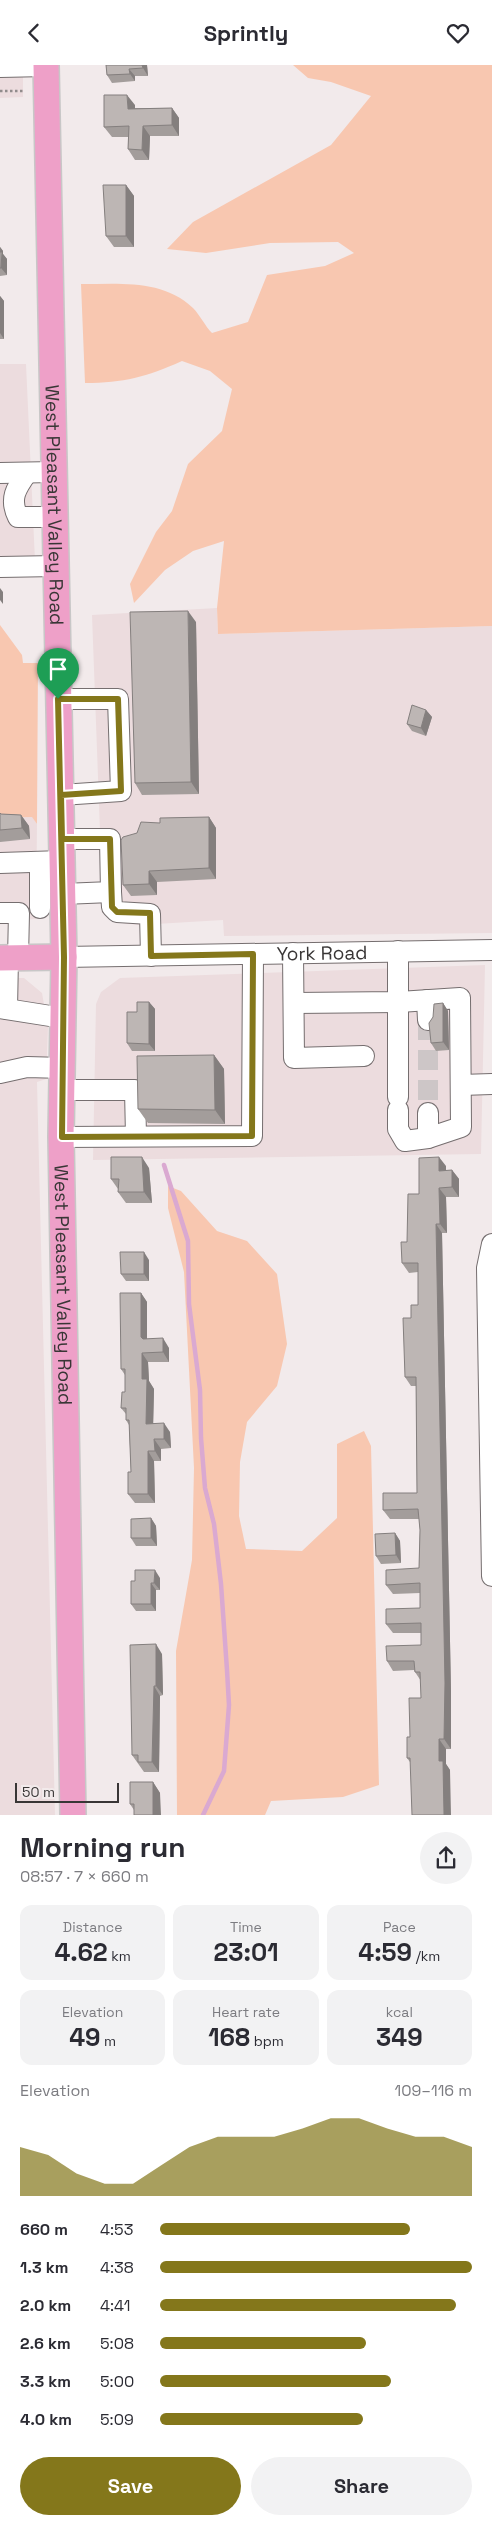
<!DOCTYPE html>
<html lang="en">
<head>
<meta charset="utf-8">
<style>
  body { margin:0; font-family:"Space Grotesk",sans-serif; background:#f2f2f3; color:#2b2b33; height:100vh; display:flex; flex-direction:column; font-size:19px; white-space:nowrap }
  * { box-sizing:border-box; margin:0 }
  p { font-size:16px; color:#7c7c81 }
  .icon { flex:none; width:28px; height:28px; fill:none; stroke:currentColor; stroke-width:2; stroke-linecap:round; stroke-linejoin:round }
  .map { position:relative; height:1750px; overflow:hidden }
  .sheet { display:flex; flex-direction:column; background:#fff; flex:1 }
  .sheet>* { flex:none }
  .scale { position:absolute; left:15px; bottom:12px; width:104px; box-sizing:border-box; padding-left:5px; border:2px solid #393636; border-top:0; font-size:14px; line-height:18px; white-space:nowrap; color:#393636; -webkit-text-stroke:4px #f2eaeb; paint-order:stroke }
  .pin { position:absolute; display:grid; place-items:center; width:42px; height:42px; color:#fff; margin:-51px -21px; border-radius:50% 50% 50% 0; rotate:-45deg; box-shadow:0 0 5px #0007 }
  .pin .icon { rotate:45deg }
  .round { display:grid; place-items:center; flex:none; width:52px; height:52px; border-radius:26px; background:#f2f2f3 }
  .summary { display:flex; align-items:center; justify-content:space-between; height:85px; padding:0 20px }
  h1 { font-size:28px; font-weight:800; line-height:38px }
  .metrics { display:grid; grid-template-columns:repeat(3,1fr); gap:8px; height:85px; padding:5px 20px }
  .metrics div { display:grid; align-content:center; border-radius:12px; background:#f2f2f3; text-align:center }
  .metrics b { font-size:25px; font-weight:800 }
  .metrics small { font-size:14px; font-weight:400 }
  .metrics p { font-size:14px }
  .chart { height:140px; padding:10px 20px }
  .chart p { display:flex; justify-content:space-between }
  .chart svg { width:100%; height:90px; margin-top:5px; fill:#84771b; opacity:.7 }
  .cta { display:flex; gap:10px; margin-top:auto; padding:10px 20px }
  .cta a { flex:1; height:58px; border-radius:30px; background:#84771b; color:#fff; font-size:20px; font-weight:800; line-height:58px; text-align:center }
  .cta a+a { background:#f2f2f3; color:#2b2b33 }
  ul { padding:0 20px; list-style:none; font-size:16px }
  li { display:grid; grid-template-columns:80px 60px 1fr; align-items:center; height:38px }
  li i { height:12px; border-radius:6px; background:#84771b }
  header { display:flex; justify-content:space-between; align-items:center; height:65px; padding:0 20px; background:#fff; font-size:22px; font-weight:800 }
  .map>svg:first-child { display:block }
</style>
</head>
<body>
<header><svg class="icon" aria-label="back" viewBox="0 0 24 24"><path d="M15 5l-7 7 7 7"/></svg>Sprintly<svg class="icon" aria-label="heart" viewBox="0 0 24 24"><path d="M12 20l-8-8c-3-5 5-10 8-4 3-6 11-1 8 4z"/></svg></header>
<div class="map">
<svg width="492" height="1750" viewBox="0 0 492 1750">
  <rect width="100%" height="100%" fill="#f2eaeb"/>
  <!-- built -->
  <path fill="#ecdcde" d="M0,0H23V32L0,33Z
    M0,299H26L35,496H0Z
    M217,543L218,569L492,561V868L224,871L223,855L139,860L114,857L103,847L92,550Z
    M33,752L37,759L36,854L0,856V753Z
    M485,900L481,1089L93,1095L96,939L101,927L120,913Z
    M0,913H24L42,928L48,962L46,1014L37,1017L55,1750H0Z"/>
  <!-- green -->
  <path fill="#f8c7b0" d="M293,0H492V561L218,569L217,543L224,476L193,486L165,505L134,538L130,519L156,467L172,446L188,399L222,366L232,324L210,306L182,296C146,312 124,318 85,318L81,219C120,219 163,214 193,243C200,250 205,261 212,268L248,257L267,210L325,201L354,188L338,177L270,178L206,188L167,184L193,157L331,80L371,31L331,17L308,13Z
    M0,560L22,590L23,598H38L37,759L32,752L0,753Z
    M168,1121L181,1126L217,1166L247,1176L277,1209L287,1279L277,1321L247,1357L240,1397L239,1451L246,1484L302,1486L337,1453V1379L364,1366L371,1381L379,1720L343,1732L271,1736L265,1750H177L176,1586L192,1495L194,1403L184,1207L168,1143Z"/>
  <g fill="none" stroke-linecap="round" stroke-linejoin="round">
    <!-- stream -->
    <path stroke="#daa9d1" stroke-width="4.5" d="M164,1100L188,1176L189,1239L200,1325L201,1373L205,1423L214,1459L221,1519L227,1605L229,1640L224,1706L203,1750"/>
    <!-- minor-tunnel -->
    <path stroke="#cdc6c7" stroke-width="20" stroke-dasharray="20 10" stroke-linecap="butt" d="M428,955V1048"/>
    <!-- minor casing -->
    <g stroke="#756e6f" stroke-width="22">
      <g id="minor">
        <path d="M0,2L46,1"/>
        <path d="M0,408L54,407"/>
        <path d="M27,408C16,423 9,434 18,452H55"/>
        <path d="M0,502L56,501"/>
        <path d="M58,634H118L121,726L61,730"/>
        <path d="M62,774H110L111,827L63,829"/>
        <path d="M40,797V843"/>
        <path d="M0,798L62,796"/>
        <path d="M111,827L112,842L117,847L150,849L151,891"/>
        <path d="M0,848H19L18,893"/>
        <path d="M398,886V1032"/>
        <path d="M293,888L294,993L364,991"/>
        <path id="s1" d="M64,892L492,885"/>
        <path d="M427,935L428,955"/>
        <path d="M294,938L399,937L460,933L461,1062L428,1073L405,1076L398,1064V1045"/>
        <path d="M0,943L63,953"/>
        <path d="M7,944L8,893"/>
        <path d="M0,1008L27,1002L63,1003"/>
        <path d="M461,1020L492,1019"/>
        <path d="M63,1025H135L136,1071"/>
        <path d="M428,1048V1073"/>
        <path d="M61,1072L252,1071L253,889"/>
        <path d="M492,1179L487,1203L492,1511"/>
      </g>
    </g>
    <!-- major casing -->
    <g stroke="#c8c7c7" stroke-width="28">
      <g id="major">
        <path id="s2" d="M46,0L64,892L61,1072L73,1750"/>
        <path d="M0,893L64,892"/>
      </g>
    </g>
    <!-- path -->
    <path stroke="#918c8c" stroke-width="2.5" stroke-dasharray="2.5 2.5" stroke-linecap="butt" d="M0,26H24"/>
    <!-- minor -->
    <use href="#minor" stroke="#fff" stroke-width="20"/>
    <!-- major -->
    <use href="#major" stroke="#eea0c8" stroke-width="25"/>
  </g>
  <!-- wall -->
  <path fill="#a39d9b" d="M106,0H147L148,11H135V16L112,18L107,10Z
    M135,40V43H172L179,53V71H150L149,95H135L128,84V72H112L104,62Z
    M126,120L134,131V182H114L106,171Z
    M0,182L3,186V189L7,194V210L0,211Z
    M0,231L4,236V274H0Z
    M196,557L199,729L142,730L135,718Z
    M426,645L432,652L426,671L412,666L407,659Z
    M0,748L1,749L21,750L29,761L30,774L0,777Z
    M209,752L216,763V814L157,817V830L131,831L123,820L137,768L160,758Z
    M149,937L155,944V986H132L127,978L137,947Z
    M443,938L448,946L449,985L436,986L431,978L433,952Z
    M214,990L224,1004L225,1059L148,1058L138,1044Z
    M446,1101V1106L452,1105L459,1114V1132H446L447,1168H442L451,1627V1684H446V1699L450,1705L410,1697L407,1693L410,1672L421,1633V1616L415,1607L414,1605L393,1606L387,1596L421,1580V1568H393L386,1559L420,1543V1528L393,1529L386,1520L419,1503L420,1465L419,1454H390L383,1445L417,1428L416,1321H411L405,1312L411,1253L418,1240V1207L409,1208L402,1198L419,1129Z
    M149,1103L152,1138H126L118,1127V1124L111,1114Z
    M149,1195V1216H126L121,1209Z
    M141,1228L147,1237V1274L169,1283V1297H148L149,1316L154,1324L153,1358L170,1367L171,1383L161,1384V1396H154L155,1438H135L128,1429L131,1407L129,1360L126,1355V1349L121,1343L125,1327V1310L121,1304Z
    M151,1453L156,1461L157,1481H136L131,1473Z
    M395,1468L400,1476L401,1498L381,1499L376,1491Z
    M160,1513V1525H156V1546H136L131,1539L135,1516Z
    M162,1589L163,1630L160,1631L159,1707H144L132,1690Z
    M153,1717L160,1728L134,1745L130,1739Z"/>
  <!-- shaded-wall -->
  <path fill="#847f7e" d="M142,0H147L148,11L143,3Z
    M129,4L135,11V16L130,9Z
    M127,30L135,40V54L128,44Z
    M172,43L179,53V71L172,60Z
    M143,61L150,71L149,95L142,85Z
    M126,120L134,131V182L126,171Z
    M0,182L3,186V189L7,194V210L1,203Z
    M0,231L4,236V274L0,268Z
    M0,523L3,527V539L0,535Z
    M188,546L196,557L199,729L191,717Z
    M426,645L432,652L426,671L421,663Z
    M21,750L29,761L30,774L22,763Z
    M209,752L216,763V814L209,803Z
    M149,806L157,817V830L149,819Z
    M149,937L155,944V986L149,979Z
    M443,938L448,946L449,985L443,977Z
    M214,990L224,1004L225,1059L215,1045Z
    M142,1092L149,1103L152,1138L144,1127Z
    M439,1092L446,1101V1116L439,1106Z
    M452,1105L459,1114V1132L452,1122Z
    M439,1123L446,1132L447,1168L440,1159Z
    M436,1159L442,1168L451,1627V1684L444,1674Z
    M144,1187L149,1195V1216L144,1209Z
    M141,1228L147,1237V1281L141,1272Z
    M163,1273L169,1283V1297L163,1287Z
    M142,1288L148,1297L149,1316L154,1324L153,1368L146,1359L142,1314Z
    M164,1358L170,1367L171,1383L164,1374Z
    M154,1374L161,1384V1396L155,1386Z
    M148,1386L154,1396L155,1438L148,1429Z
    M151,1453L156,1461L157,1481L151,1473Z
    M395,1468L400,1476L401,1498L396,1490Z
    M155,1505L160,1513V1525L154,1518Z
    M151,1518L156,1525V1546L151,1539Z
    M156,1579L162,1589L163,1630L156,1621Z
    M154,1621L160,1631L159,1707L152,1697Z
    M439,1674L446,1684V1699L450,1705L451,1750H444L439,1696Z
    M153,1717L160,1728L161,1750H153Z"/>
  <!-- building -->
  <path fill="#bdb6b4" stroke="#847f7e" d="M106,0H142L143,3L129,4L130,9L107,10Z
    M104,30H127L128,44L172,43V60L143,61L142,85L128,84L129,61L104,62Z
    M103,120H126V171H106Z
    M0,187H2L1,203H0Z
    M188,546L191,717L135,718L130,547Z
    M412,640L426,645L421,663L407,659Z
    M0,748L1,749L21,750L22,763L0,765Z
    M209,752V803L149,806V819L123,820L121,775L123,772L137,768L141,757L160,758V753Z
    M137,937H149V979L127,978V947H137Z
    M443,938V977L431,978L429,958L433,952L434,939Z
    M214,990L215,1045L138,1044L137,991Z
    M111,1092H142L144,1127H118L119,1114H111Z
    M439,1092V1106L452,1105V1122L439,1123L440,1159H436L445,1618L444,1674H439V1696H443L444,1750H412L410,1693H407V1672H410L409,1633H421L420,1607H415L414,1596H387L386,1581L421,1580V1558L386,1559V1544L420,1543V1518L386,1520V1505L419,1503L420,1465L418,1444L383,1445V1428H417L416,1312H405L403,1253H411V1240H418V1198H402L401,1177H407L408,1129H419V1093Z
    M120,1187H144V1209H121Z
    M120,1228H141V1272L143,1274L163,1273V1287L142,1288V1314H147L146,1359L164,1358V1374H154L155,1386H148V1429H128V1407H131L129,1355H126V1343H121L122,1327H125V1304H121Z
    M151,1453V1473H131V1454Z
    M395,1468L396,1490L376,1491L375,1469Z
    M135,1505H155L154,1518H151V1539H131V1516H135Z
    M156,1579V1621H154L152,1697H138V1690H132L130,1580Z
    M130,1717H153V1750H134V1739H130Z"/>
  <g fill="none" stroke-linecap="round" stroke-linejoin="round">
    <!-- route casing -->
    <g stroke="#fff" stroke-width="10">
      <path id="route" d="M58,634L64,892L62,1072L252,1071L253,889L151,891L150,848L117,847L112,842L110,774H62L61,730L121,726L118,634H58"/>
    </g>
    <!-- route -->
    <use href="#route" stroke="#84771b" stroke-width="6"/>
  </g>
  <g text-anchor="middle" dominant-baseline="central" stroke-width="4" stroke-linejoin="round" paint-order="stroke">
    <!-- street labels -->
    <g font-size="19" fill="#393636" stroke="#f2eaeb">
      <text stroke="none"><textPath href="#s2" startOffset="440">West Pleasant Valley Road</textPath></text>
      <text stroke="none"><textPath href="#s1" startOffset="258">York Road</textPath></text>
      <text stroke="none"><textPath href="#s2" startOffset="1220">West Pleasant Valley Road</textPath></text>
    </g>
  </g>
</svg>
<div class="scale">50 m</div>
<div class="pin" style="left:58px;top:634px;background:#1e9e55"><svg class="icon" aria-label="arrive" viewBox="0 0 24 24"><path d="M6 21V4h12l-3 4 3 4H6"/></svg></div>
</div>
<section class="sheet">
<div class="summary"><div><h1>Morning run</h1><p>08:57 · 7 × 660 m</p></div><a class="round"><svg class="icon" aria-label="share" viewBox="0 0 24 24"><path d="M12 15V3M7 8l5-5 5 5M5 13v7h14v-7"/></svg></a></div>
<div class="metrics">
<div><p>Distance</p><b>4.62<small> km</small></b></div>
<div><p>Time</p><b>23:01</b></div>
<div><p>Pace</p><b>4:59<small> /km</small></b></div>
</div>
<div class="metrics">
<div><p>Elevation</p><b>49<small> m</small></b></div>
<div><p>Heart rate</p><b>168<small> bpm</small></b></div>
<div><p>kcal</p><b>349</b></div>
</div>
<div class="chart"><p><span>Elevation</span>109–116 m</p>
<svg viewBox="0 0 160 44" preserveAspectRatio="none"><path d="M0 44V20L10 24L20 33L30 38L40 38L50 29L60 20L70 15L80 15L90 15L100 11L110 6L120 6L130 11L140 15L150 15L160 20V44z"/></svg>
</div>
<ul>
<li><b>660 m</b>4:53<i style="width:80%"></i></li>
<li><b>1.3 km</b>4:38<i style="width:100%"></i></li>
<li><b>2.0 km</b>4:41<i style="width:95%"></i></li>
<li><b>2.6 km</b>5:08<i style="width:66%"></i></li>
<li><b>3.3 km</b>5:00<i style="width:74%"></i></li>
<li><b>4.0 km</b>5:09<i style="width:65%"></i></li>
</ul>
<div class="cta"><a>Save</a><a>Share</a></div>
</section>
</body>
</html>
